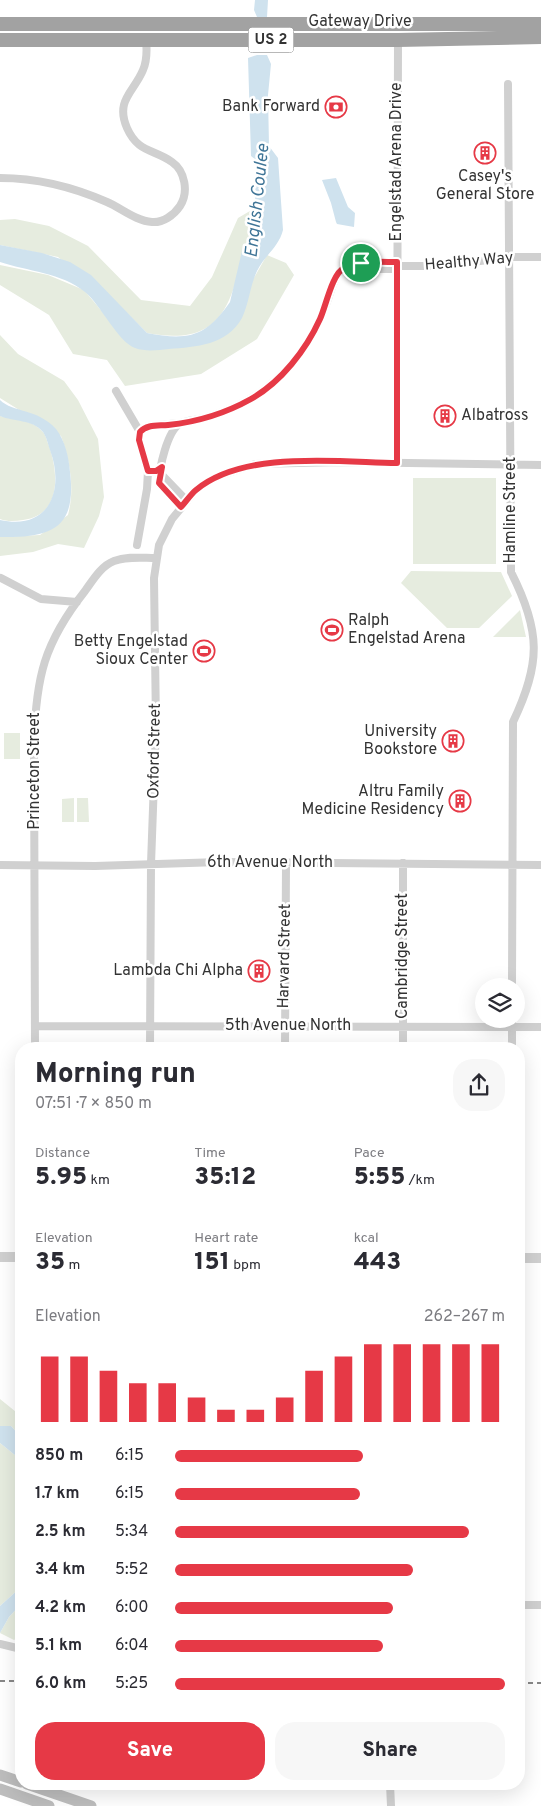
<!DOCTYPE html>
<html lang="en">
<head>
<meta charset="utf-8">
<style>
  body { margin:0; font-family:Overpass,sans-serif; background:#f7f7f7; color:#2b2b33; height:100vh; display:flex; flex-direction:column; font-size:19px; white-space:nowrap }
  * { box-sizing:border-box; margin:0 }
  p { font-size:16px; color:#7c7c81 }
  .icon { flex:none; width:28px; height:28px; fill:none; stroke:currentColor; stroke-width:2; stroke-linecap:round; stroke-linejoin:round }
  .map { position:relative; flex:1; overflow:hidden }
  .drawer { position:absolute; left:15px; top:1042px; width:510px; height:748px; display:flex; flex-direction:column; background:#fff; border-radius:20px; box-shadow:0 5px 20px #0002 }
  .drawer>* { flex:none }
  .fabs { position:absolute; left:475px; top:978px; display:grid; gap:10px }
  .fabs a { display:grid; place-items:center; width:50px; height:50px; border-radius:50%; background:#fff; box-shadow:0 5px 20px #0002; font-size:25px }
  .pin { position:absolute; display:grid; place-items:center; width:42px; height:42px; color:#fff; margin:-21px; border:2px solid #fff; border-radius:50%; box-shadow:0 1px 5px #0007 }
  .round { display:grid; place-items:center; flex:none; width:52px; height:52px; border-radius:20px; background:#f7f7f7 }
  .head { display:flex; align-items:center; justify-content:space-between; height:85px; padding:0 20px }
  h1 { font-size:28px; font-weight:800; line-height:38px }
  .metrics { display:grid; grid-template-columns:repeat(3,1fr); gap:8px; height:85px; padding:5px 20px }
  .metrics div { display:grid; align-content:center }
  .metrics b { font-size:25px; font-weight:800 }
  .metrics small { font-size:14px; font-weight:400 }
  .metrics p { font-size:14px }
  .chart { height:140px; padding:10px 20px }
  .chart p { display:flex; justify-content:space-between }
  .chart svg { width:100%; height:90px; margin-top:5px; stroke:#e63946; stroke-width:6 }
  .cta { display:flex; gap:10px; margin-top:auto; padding:10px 20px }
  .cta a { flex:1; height:58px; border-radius:20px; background:#e63946; color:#fff; font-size:20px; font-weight:800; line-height:58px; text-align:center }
  .cta a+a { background:#f7f7f7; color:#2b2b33 }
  ul { padding:0 20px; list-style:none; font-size:16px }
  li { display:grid; grid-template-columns:80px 60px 1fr; align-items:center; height:38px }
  li i { height:12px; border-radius:6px; background:#e63946 }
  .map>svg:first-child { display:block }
</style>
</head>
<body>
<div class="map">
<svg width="541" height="1806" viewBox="0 0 541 1806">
  <rect width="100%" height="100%" fill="#fff"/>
  <!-- green -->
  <path fill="#e6ecdf" d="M255,208L249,239L245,245C231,307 221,347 147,333L128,314L58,257L0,245V220L15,219L49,226L88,246L141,300L190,306L212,277L238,218Z
    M267,255L286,263L294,275L257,339L201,374L125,386L107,360L73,354L49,315L0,285V265L48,275L84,290L126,340L219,339Z
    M0,335L18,354L64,381L78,400L98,439L104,497L99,516L84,548L58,544L33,552L0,556V537L40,535L68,515C75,489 70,461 61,436L0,398Z
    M0,416C14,419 33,420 43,432C46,435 47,442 49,446C59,475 61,515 23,520C15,521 8,522 0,519Z
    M413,478H496V564H413Z
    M411,571L501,572L512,596L479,628H447L401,583Z
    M520,610L526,637H493Z
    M4,733H20V759H4Z
    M74,798V822H62V799Z
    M77,798H88L89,822H77Z
    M0,1399L21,1416V1437L11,1426H0Z
    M0,1443L21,1460V1587L0,1606Z
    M21,1604V1636L14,1640L0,1633L9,1617Z"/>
  <!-- water -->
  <path fill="#cfe2ee" d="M255,0H268L267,17H257L254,10Z
    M257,55H267L271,64L268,95L269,146L278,158L283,230C279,247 264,256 257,271C250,286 249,303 242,318C227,345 196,347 169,349C158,350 146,352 135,348C118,342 100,304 85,292C63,273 26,271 0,262V245L42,253L70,262L91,275L147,333C188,341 206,337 230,302L242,251L249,239L255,208L256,160L251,156L248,58Z
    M336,178L348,207L355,213L354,227L337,224L336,222L331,203L322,180Z
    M0,400C13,413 37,408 56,429C65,440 69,458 70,472C77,529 51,538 0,537V520C49,531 65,490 50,450C48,444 46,436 43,432C32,419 14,422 0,416Z
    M0,1426H11L21,1437V1460L0,1443Z
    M21,1587V1604L9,1617L0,1633V1606Z"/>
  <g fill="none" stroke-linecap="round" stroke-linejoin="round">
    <!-- minor -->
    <path stroke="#d0d0d0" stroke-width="8" d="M508,84L511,572C541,631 541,663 513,722L512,986
      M0,178C37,178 73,187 107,202C121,208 136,221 152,222C163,223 174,215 180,206C189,192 185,171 172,162C154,149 138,153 127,128C115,100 134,92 143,70C147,61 147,50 146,40
      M352,266L363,269H397
      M397,266H444L509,257H541
      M116,391L140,432
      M397,463L398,40
      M148,471L139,440L140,432L148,426L180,423
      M161,474L187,501
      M181,507L159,483C159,469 167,430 181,423C188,420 199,420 207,417C228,411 248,402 265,389C292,368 312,340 324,309C330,297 332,281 340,271L361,263L397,262
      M137,545L147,489L148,471H156L162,467
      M1,578L41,599L77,602
      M403,863V1049
      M0,865L95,866L220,862L541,865
      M35,1026L541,1027
      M35,1049L34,742C36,677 44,643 85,591C93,580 101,566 114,561C127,556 142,558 156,558
      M150,1049L151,864L156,726L154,578L159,545L172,519L196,490L216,477L255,464L341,462L541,465
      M285,1049L286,863
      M512,1049V1019
      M519,1605H541
      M0,1644L21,1649
      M390,1784L391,1806"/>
    <!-- tertiary -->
    <path stroke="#d0d0d0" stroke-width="10" d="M0,1257H21
      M519,1258H541"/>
    <!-- secondary -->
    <path stroke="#bdbdbd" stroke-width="11" d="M0,1775L21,1782
      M27,1784L91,1806
      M0,1789L49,1806"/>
    <!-- trunk -->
    <path stroke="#a2a2a2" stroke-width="14" d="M0,24H541
      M0,40H398L541,37"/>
    <!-- rail -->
    <path stroke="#888" stroke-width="2" stroke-dasharray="5 4" stroke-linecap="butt" d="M0,1681H21
      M519,1683H541"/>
  </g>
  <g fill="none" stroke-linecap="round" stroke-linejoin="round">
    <!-- route casing -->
    <g stroke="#fff" stroke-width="10">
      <path id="route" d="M397,262V463C337,462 244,450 196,490C190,495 186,502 181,507L159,483L162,467L156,471H148L139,440L140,432C147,424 158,426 168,425C197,422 226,413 251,399C281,382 306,350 320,319C326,306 332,274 344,268C359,260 380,262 397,262Z"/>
    </g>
    <!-- route -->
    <use href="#route" stroke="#e63946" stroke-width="6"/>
  </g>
  <!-- icons -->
  <defs>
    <g id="bank-ring" transform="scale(1.125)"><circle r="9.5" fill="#fff" stroke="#e63946" stroke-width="1.5"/><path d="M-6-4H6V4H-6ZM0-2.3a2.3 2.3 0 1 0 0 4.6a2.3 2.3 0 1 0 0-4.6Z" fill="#e63946"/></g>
    <g id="building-ring" transform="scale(1.125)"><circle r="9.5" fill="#fff" stroke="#e63946" stroke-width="1.5"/><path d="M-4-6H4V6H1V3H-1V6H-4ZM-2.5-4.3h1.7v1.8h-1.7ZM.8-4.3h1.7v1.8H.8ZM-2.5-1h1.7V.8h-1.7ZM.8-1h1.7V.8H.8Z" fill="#e63946"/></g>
    <g id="stadium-ring" transform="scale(1.125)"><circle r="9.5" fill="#fff" stroke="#e63946" stroke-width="1.5"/><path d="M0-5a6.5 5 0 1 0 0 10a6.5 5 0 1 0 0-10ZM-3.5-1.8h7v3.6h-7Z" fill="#e63946"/></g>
  </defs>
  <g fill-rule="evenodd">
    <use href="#bank-ring" x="336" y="107"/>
    <use href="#building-ring" x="485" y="153"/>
    <use href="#building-ring" x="445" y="416"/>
    <use href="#stadium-ring" x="332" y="630"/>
    <use href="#stadium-ring" x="204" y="651"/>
    <use href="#building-ring" x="453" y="741"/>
    <use href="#building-ring" x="460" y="801"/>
    <use href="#building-ring" x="259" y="971"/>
  </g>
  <g text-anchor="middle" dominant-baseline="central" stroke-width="5" stroke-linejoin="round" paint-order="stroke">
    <!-- shield labels -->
    <rect fill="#fff" stroke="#707070" stroke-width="1" x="248.5" y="27.5" width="45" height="25" rx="4"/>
    <g font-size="15" font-weight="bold" fill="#333">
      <text x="271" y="40">US 2</text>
    </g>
    <!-- street labels -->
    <g font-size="16" fill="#333" stroke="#fff">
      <text x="360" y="22">Gateway Drive</text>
      <text transform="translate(397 162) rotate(-90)">Engelstad Arena Drive</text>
      <text transform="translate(469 262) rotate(-5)">Healthy Way</text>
      <text transform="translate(511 510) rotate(-90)">Hamline Street</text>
      <text transform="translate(155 751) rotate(-89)">Oxford Street</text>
      <text transform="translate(35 771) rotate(-90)">Princeton Street</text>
      <text x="270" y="863">6th Avenue North</text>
      <text transform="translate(285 956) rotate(-89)">Harvard Street</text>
      <text transform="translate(403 956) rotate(-90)">Cambridge Street</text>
      <text x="288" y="1026">5th Avenue North</text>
    </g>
    <!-- poi labels -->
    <g font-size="16" fill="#333" stroke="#fff" text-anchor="end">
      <text x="320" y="107">Bank Forward</text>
      <text x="485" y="177" text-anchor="middle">Casey's<tspan x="485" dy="18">General Store</tspan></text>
      <text x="461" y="416" text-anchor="start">Albatross</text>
      <text x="348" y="621" text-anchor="start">Ralph<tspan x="348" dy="18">Engelstad Arena</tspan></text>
      <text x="188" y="642">Betty Engelstad<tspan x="188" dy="18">Sioux Center</tspan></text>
      <text x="437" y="732">University<tspan x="437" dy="18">Bookstore</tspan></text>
      <text x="444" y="792">Altru Family<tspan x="444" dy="18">Medicine Residency</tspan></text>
      <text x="243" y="971">Lambda Chi Alpha</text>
    </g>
    <!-- water labels -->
    <g font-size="18" font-style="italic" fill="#3f7597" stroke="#fff">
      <text transform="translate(258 201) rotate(-84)">English Coulee</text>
    </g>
  </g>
</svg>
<div class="fabs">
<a><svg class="icon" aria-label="layers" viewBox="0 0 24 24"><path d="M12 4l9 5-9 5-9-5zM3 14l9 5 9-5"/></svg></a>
</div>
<div class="pin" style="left:361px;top:263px;background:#1e9e55"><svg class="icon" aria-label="arrive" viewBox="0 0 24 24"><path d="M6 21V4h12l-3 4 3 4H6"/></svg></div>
<section class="drawer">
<div class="head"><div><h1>Morning run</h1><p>07:51 · 7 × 850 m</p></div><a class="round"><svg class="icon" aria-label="share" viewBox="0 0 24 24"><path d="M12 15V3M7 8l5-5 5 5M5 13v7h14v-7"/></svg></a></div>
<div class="metrics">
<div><p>Distance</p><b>5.95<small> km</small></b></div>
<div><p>Time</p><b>35:12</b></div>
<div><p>Pace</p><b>5:55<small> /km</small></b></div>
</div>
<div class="metrics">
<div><p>Elevation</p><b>35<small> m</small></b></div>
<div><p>Heart rate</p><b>151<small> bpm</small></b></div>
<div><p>kcal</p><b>443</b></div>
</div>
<div class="chart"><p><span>Elevation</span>262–267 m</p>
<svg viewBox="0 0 160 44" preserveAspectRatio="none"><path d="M5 44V12M15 44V12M25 44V19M35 44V25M45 44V25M55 44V32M65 44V38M75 44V38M85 44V32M95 44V19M105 44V12M115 44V6M125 44V6M135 44V6M145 44V6M155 44V6"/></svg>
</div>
<ul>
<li><b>850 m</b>6:15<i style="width:57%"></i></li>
<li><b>1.7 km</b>6:15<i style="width:56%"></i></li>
<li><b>2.5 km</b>5:34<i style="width:89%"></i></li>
<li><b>3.4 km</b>5:52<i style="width:72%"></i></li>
<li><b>4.2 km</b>6:00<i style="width:66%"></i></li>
<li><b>5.1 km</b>6:04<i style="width:63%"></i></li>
<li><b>6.0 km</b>5:25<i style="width:100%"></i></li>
</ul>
<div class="cta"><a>Save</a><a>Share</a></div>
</section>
</div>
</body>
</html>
